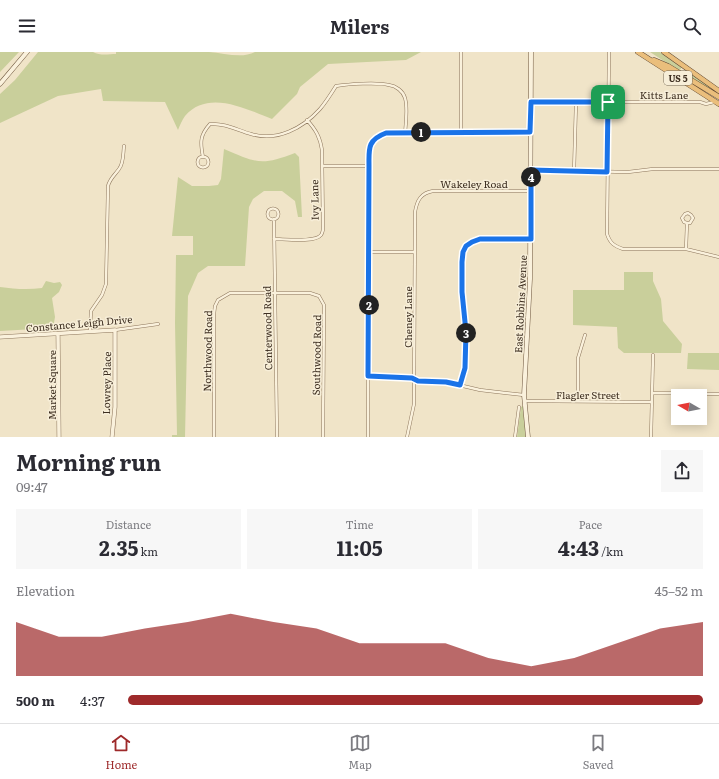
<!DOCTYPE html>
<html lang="en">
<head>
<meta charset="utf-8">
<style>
  body { margin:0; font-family:Literata,serif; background:#f7f7f7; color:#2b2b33; height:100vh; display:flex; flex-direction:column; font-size:15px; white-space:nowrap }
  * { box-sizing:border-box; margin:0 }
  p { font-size:13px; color:#7c7c81 }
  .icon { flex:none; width:22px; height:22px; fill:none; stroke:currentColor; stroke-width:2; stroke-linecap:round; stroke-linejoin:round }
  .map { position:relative; height:385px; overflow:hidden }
  .details { display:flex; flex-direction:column; background:#fff; flex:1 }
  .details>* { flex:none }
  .needle { width:26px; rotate:279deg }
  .controls { position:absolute; left:671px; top:337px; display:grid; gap:8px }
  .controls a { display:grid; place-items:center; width:36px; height:36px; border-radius:0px; background:#fff; box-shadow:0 2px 10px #0003; font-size:20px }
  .pin { position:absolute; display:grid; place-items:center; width:34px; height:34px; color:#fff; margin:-17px; border-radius:8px; box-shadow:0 2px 6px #0006 }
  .km { position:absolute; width:20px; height:20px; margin:-10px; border-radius:50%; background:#222; color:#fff; font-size:11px; line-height:20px; text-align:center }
  .round { display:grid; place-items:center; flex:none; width:42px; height:42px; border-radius:0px; background:#f7f7f7 }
  .overview { display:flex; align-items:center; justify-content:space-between; height:68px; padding:0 16px }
  h1 { font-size:22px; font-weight:700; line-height:30px }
  .figures { display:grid; grid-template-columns:repeat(3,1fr); gap:6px; height:68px; padding:4px 16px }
  .figures div { display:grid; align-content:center; border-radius:0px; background:#f7f7f7; text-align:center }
  .figures b { font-size:20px; font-weight:700 }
  .figures small { font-size:11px; font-weight:400 }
  .figures p { font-size:11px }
  .chart { height:112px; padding:8px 16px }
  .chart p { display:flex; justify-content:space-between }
  .chart svg { width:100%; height:72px; margin-top:4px; fill:#9e2a2b; opacity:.7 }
  ul { padding:0 16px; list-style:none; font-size:13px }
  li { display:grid; grid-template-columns:64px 48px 1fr; align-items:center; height:30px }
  li i { height:10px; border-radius:5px; background:#9e2a2b }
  header { display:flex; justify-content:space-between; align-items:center; height:52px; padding:0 16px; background:#fff; font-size:18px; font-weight:700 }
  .menu { display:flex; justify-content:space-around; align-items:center; height:56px; border-top:1px solid #e1e1e2; background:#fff; font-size:11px; color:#7c7c81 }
  .menu a { display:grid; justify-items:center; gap:2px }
  .menu .active { color:#9e2a2b }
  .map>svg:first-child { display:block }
</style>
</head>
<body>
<header><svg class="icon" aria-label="menu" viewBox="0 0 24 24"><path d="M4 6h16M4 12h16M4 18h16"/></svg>Milers<svg class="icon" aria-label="search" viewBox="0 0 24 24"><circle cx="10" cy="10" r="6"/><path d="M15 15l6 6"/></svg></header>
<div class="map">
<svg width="719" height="385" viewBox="0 0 719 385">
  <rect width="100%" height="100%" fill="#f0e4c8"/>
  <!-- green -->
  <path fill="#c9cf9b" d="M0,0H19L0,20Z
    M38,0H93C100,4 109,2 116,2V0C147,0 178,0 209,0C224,1 242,7 255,0H421L406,8L328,12L300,35L297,42L272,67C246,57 208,37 185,64C182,68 180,73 178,78L165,50L103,49L101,37L58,44L0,71V42L15,28Z
    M650,0H660L681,15V17L679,18L676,17Z
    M688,20L719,41V43L687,23Z
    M224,97C257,111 261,114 295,101L299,105L302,165H298L295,149L282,139H264L253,147L249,155L245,214H208L198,221L188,244L185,385H172V383H177L175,271L176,203H193V184H172L178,125L192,134H209L218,133L221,127Z
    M624,220H653V229L661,247L663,269L682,292L681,301H624L618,296L617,275L573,273V238H624Z
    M46,229L54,231L60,230L62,233L59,240L52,246L55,265L53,276L0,279V235C14,237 28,238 42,236Z
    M688,301H719V318L687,317Z
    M523,354L526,385H517L521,355Z"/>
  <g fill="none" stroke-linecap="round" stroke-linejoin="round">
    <!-- minor casing -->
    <g stroke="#8d765c" stroke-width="3.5">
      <path id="minor" d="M461,0V81
        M609,0L607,182C610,191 614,194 623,197H686L719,205
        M531,50H700L706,52L714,50
        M197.5 110a5.5 5.5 0 1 1 11 0a5.5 5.5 0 1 1-11 0Z
        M203,105C200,90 200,83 210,72C225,71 237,78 251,82C277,90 303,76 320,57C326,50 331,42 336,34C349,32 377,30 389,33C396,34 403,39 405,46C408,56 406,70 405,81
        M322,114H369
        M531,118L628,120L653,117H719
        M574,120L576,51
        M267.5 162a5.5 5.5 0 1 1 11 0a5.5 5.5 0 1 1-11 0Z
        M274,167L277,385
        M274,187C284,187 315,191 321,183C322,182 323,178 323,177L322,98C320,85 316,78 307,68
        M686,197L687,171L684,170L682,166L685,162L688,161L691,163L693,166L690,171H687
        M369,200H415
        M115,278L158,272
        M90,279L91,259L102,243L106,232L108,134C110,126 115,123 119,117C124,111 123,101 124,94
        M368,324L412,326L419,329L446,330L480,338L524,343
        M460,333C462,327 464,321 465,315C468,286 462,257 462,228C462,219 460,208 463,200C466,192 473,189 480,187H531
        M652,341L719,342
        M525,349L652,350
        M578,349V306L585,283
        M214,385V262L215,254L218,248L230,241H310L319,244L324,253L323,385
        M368,385L369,114C369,97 367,88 386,81L530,80
        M407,385L414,352L415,160C417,148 421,141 433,139H531
        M515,385L519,355
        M651,385L653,303"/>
    </g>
    <!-- tertiary casing -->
    <g stroke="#8d765c" stroke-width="4.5">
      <path id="tertiary" d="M58,282L59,385
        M0,285L115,278V355L112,385"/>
    </g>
    <!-- secondary casing -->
    <g stroke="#6f573f" stroke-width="5">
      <path id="secondary" d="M0,32L27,0
        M528,385L524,343L530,227L531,0"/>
    </g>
    <!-- trunk casing -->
    <g stroke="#5b4430" stroke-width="5.5">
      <path id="trunk" d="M638,0L719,52
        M664,0L719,39
        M654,8L668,14L719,45"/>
    </g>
    <!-- minor -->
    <use href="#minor" stroke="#faf1dc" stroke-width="2.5"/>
    <!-- tertiary -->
    <use href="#tertiary" stroke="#faf1dc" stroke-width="3.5"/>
    <!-- secondary -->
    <use href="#secondary" stroke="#faf1dc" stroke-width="4"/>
    <!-- trunk -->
    <use href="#trunk" stroke="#eabe7c" stroke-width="4.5"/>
  </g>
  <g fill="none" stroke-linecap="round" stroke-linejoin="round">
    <!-- route casing -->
    <g stroke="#fff" stroke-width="8">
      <path id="route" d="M531,50H608L607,120L531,118V187H480L472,190L466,194L463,200L462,210V240L466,280L465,316L460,333L446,330L418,329L412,326L368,324L369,114C369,97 367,88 386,81L530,80Z"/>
    </g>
    <!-- route -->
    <use href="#route" stroke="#1a73e8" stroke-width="5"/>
  </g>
  <g text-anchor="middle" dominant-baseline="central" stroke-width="3" stroke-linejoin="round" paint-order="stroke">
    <!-- shield labels -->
    <rect fill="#f7eed8" stroke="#756857" stroke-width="1" x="664" y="19" width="28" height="14" rx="3"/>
    <g font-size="9" font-weight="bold" fill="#3d2e20">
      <text x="678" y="26">US 5</text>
    </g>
    <!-- street labels -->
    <g font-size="10" fill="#3d2e20" stroke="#f7eed8">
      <text x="664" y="42">Kitts Lane</text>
      <text x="474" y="131">Wakeley Road</text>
      <text transform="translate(314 148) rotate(-91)">Ivy Lane</text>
      <text transform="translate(520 252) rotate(-87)">East Robbins Avenue</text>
      <text transform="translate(407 265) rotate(-90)">Cheney Lane</text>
      <text transform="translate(79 271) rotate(-5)">Constance Leigh Drive</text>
      <text transform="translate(267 276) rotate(-91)">Centerwood Road</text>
      <text transform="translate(207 299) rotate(-89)">Northwood Road</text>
      <text transform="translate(316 303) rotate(-89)">Southwood Road</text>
      <text transform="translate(106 331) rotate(-89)">Lowrey Place</text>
      <text transform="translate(51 333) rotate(-90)">Market Square</text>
      <text x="588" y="342">Flagler Street</text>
    </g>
  </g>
</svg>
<div class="controls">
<a><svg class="needle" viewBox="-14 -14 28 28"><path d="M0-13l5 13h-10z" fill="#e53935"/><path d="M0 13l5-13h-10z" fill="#7c7c81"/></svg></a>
</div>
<div class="pin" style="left:608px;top:50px;background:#1e9e55"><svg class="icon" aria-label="arrive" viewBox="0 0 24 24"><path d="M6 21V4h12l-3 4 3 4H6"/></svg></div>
<b class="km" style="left:421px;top:80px">1</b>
<b class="km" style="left:369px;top:253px">2</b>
<b class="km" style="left:466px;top:281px">3</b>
<b class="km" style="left:531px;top:125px">4</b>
</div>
<section class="details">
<div class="overview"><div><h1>Morning run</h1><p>09:47</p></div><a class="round"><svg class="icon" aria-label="share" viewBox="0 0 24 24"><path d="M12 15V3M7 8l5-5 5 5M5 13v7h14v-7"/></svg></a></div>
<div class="figures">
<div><p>Distance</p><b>2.35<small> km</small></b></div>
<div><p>Time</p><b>11:05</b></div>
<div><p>Pace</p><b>4:43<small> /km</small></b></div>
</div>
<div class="chart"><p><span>Elevation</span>45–52 m</p>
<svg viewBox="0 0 160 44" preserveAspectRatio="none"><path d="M0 44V11L10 20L20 20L30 15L40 11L50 6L60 11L70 15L80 24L90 24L100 24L110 33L120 38L130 33L140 24L150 15L160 11V44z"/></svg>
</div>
<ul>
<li><b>500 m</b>4:37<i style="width:100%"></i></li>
</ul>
</section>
<nav class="menu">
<a class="active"><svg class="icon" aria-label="home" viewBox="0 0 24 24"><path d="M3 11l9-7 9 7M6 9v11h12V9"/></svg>Home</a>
<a><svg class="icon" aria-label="map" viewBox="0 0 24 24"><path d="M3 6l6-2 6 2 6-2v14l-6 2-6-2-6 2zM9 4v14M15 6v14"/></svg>Map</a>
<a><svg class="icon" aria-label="saved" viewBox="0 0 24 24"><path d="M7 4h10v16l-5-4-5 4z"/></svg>Saved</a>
</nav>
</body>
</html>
